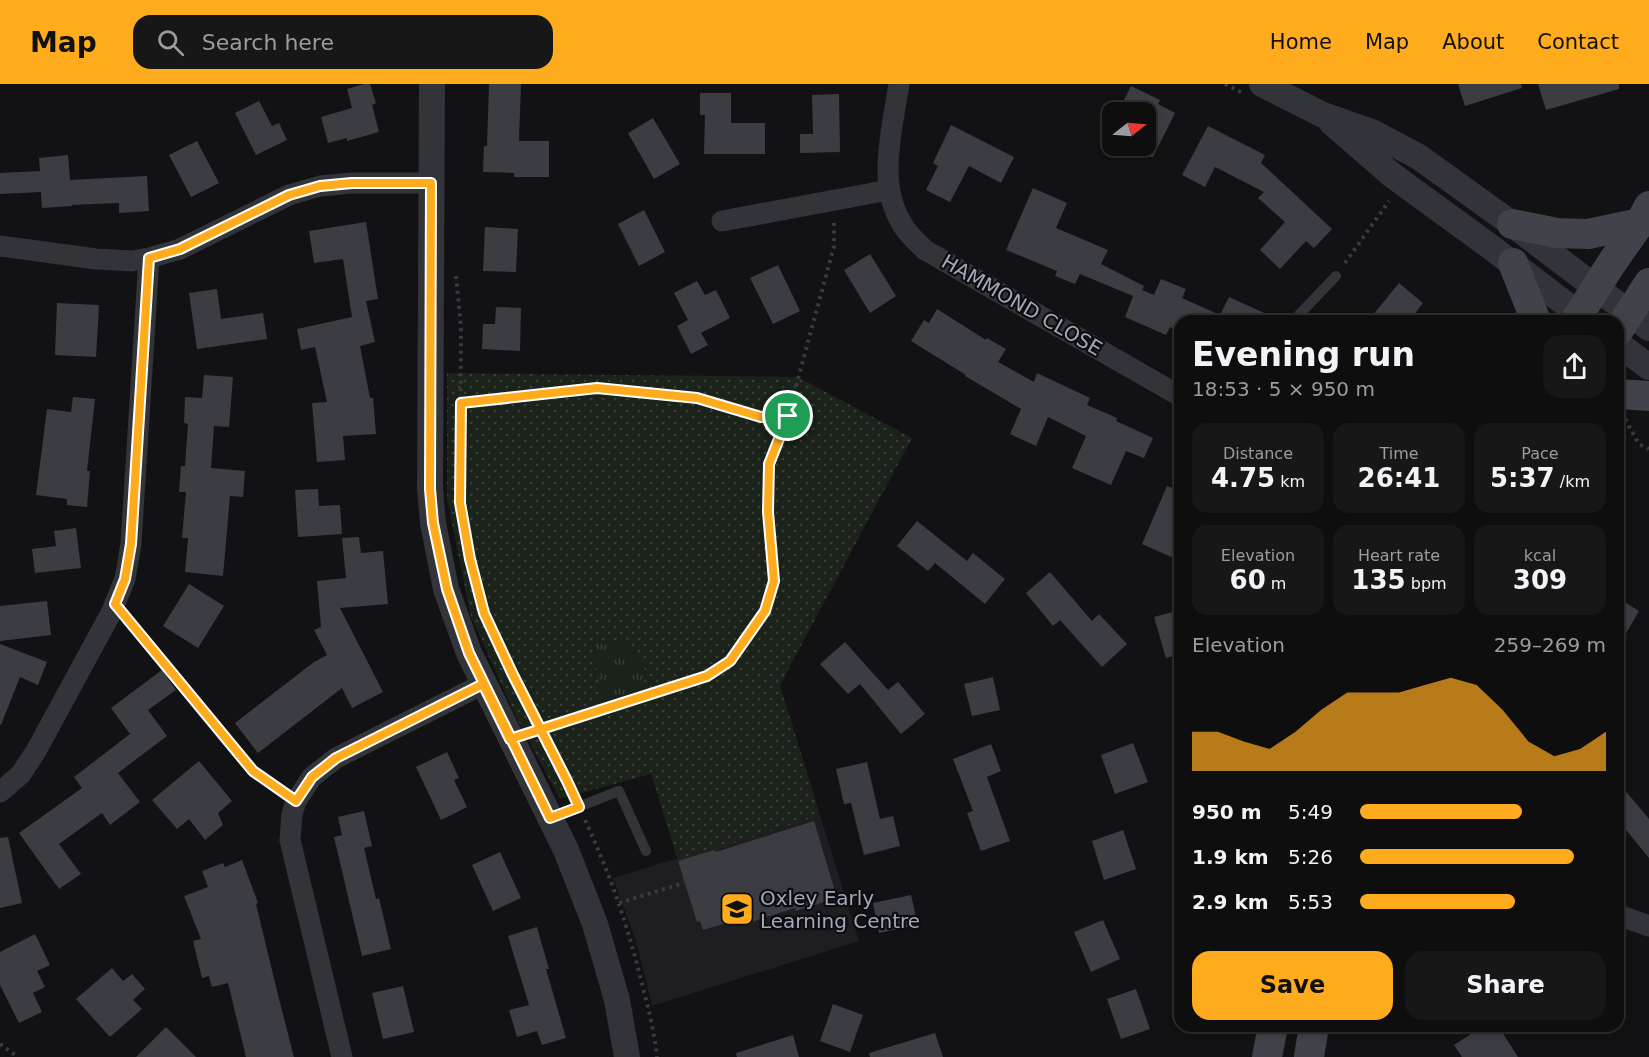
<!DOCTYPE html>
<html lang="en">
<head>
<meta charset="utf-8">
<style>
  body { margin:0; font-family:"DejaVu Sans",sans-serif; background:#171718; color:#f1f3f6; height:100vh; display:flex; flex-direction:column; font-size:22px; white-space:nowrap }
  * { box-sizing:border-box; margin:0 }
  p { font-size:20px; color:#9b9c9e }
  .icon { flex:none; width:33px; height:33px; fill:none; stroke:currentColor; stroke-width:2; stroke-linecap:round; stroke-linejoin:round }
  .map { position:relative; flex:1; overflow:hidden }
  .side { position:absolute; left:1174px; top:231px; width:450px; height:717px; display:flex; flex-direction:column; background:#0e0e0f; border-radius:18px; box-shadow:0 3px 9px #0003,0 0 0 2px #2e2e2f }
  .side>* { flex:none }
  .needle { width:39px; rotate:73deg }
  .controls { position:absolute; left:1102px; top:18px; display:grid; gap:12px }
  .controls a { display:grid; place-items:center; width:54px; height:54px; border-radius:12px; background:#0e0e0f; box-shadow:0 3px 9px #0003,0 0 0 2px #2e2e2f; font-size:30px }
  .pin { position:absolute; display:grid; place-items:center; width:51px; height:51px; color:#fff; margin:-26px; border:3px solid #fff; border-radius:50%; box-shadow:0 2px 6px #0007 }
  .round { display:grid; place-items:center; flex:none; width:63px; height:63px; border-radius:18px; background:#171718 }
  .head { display:flex; align-items:center; justify-content:space-between; height:102px; padding:0 18px }
  h1 { font-size:33px; font-weight:700; line-height:45px }
  .stats { display:grid; grid-template-columns:repeat(3,1fr); gap:9px; height:102px; padding:6px 18px }
  .stats div { display:grid; align-content:center; border-radius:15px; background:#171718; text-align:center }
  .stats b { font-size:26px; font-weight:700 }
  .stats small { font-size:16px; font-weight:400 }
  .stats p { font-size:16px }
  .chart { height:168px; padding:12px 18px }
  .chart p { display:flex; justify-content:space-between }
  .chart svg { width:100%; height:108px; margin-top:6px; fill:#ffab1e; opacity:.7 }
  .button { display:flex; gap:12px; margin-top:auto; padding:12px 18px }
  .button a { flex:1; height:69px; border-radius:18px; background:#ffab1e; color:#111; font-size:24px; font-weight:700; line-height:69px; text-align:center }
  .button a+a { background:#171718; color:#f1f3f6 }
  ul { padding:0 18px; list-style:none; font-size:20px }
  li { display:grid; grid-template-columns:96px 72px 1fr; align-items:center; height:45px }
  li i { height:15px; border-radius:8px; background:#ffab1e }
  header { display:flex; align-items:center; gap:36px; box-sizing:border-box; height:84px; padding:0 30px; background:#ffab1e; color:#111 }
  header strong { font-size:28px }
  nav { display:flex; gap:33px; margin-inline-start:auto; font-size:21px }
  .search { width:420px; height:54px; background:#171718; display:flex; align-items:center; gap:15px; box-sizing:border-box; padding:0 21px; border-radius:18px; color:#9b9c9e; font-size:22px }
  .map>svg:first-child { display:block }
</style>
</head>
<body>
<header>
<strong>Map</strong>
<div class="search"><svg class="icon" aria-label="search" viewBox="0 0 24 24"><circle cx="10" cy="10" r="6"/><path d="M15 15l6 6"/></svg>Search here</div>
<nav><a>Home</a><a>Map</a><a>About</a><a>Contact</a></nav>
</header>
<div class="map">
<svg width="1649" height="973" viewBox="0 0 1649 973">
  <defs>
    <pattern id="grass-dots" width="8" height="8" patternUnits="userSpaceOnUse" patternTransform="scale(1.5)"><rect width="8" height="8" fill="#1a221a"/><path d="M2 2h.1M6 6h.1" fill="none" stroke="#383f39" stroke-width="1.8" stroke-linecap="round"/></pattern>
    <pattern id="park-tufts" width="24" height="20" patternUnits="userSpaceOnUse" patternTransform="scale(1.5)"><rect width="24" height="20" fill="#1a221a"/><path d="M3 7l-1-3M5 7V3M7 7l1-3M15 17l-1-3M17 17v-4M19 17l1-3" fill="none" stroke="#383f39"/></pattern>
  </defs>
  <rect width="100%" height="100%" fill="#121214"/>
  <!-- built -->
  <path fill="#1e1e21" d="M820,731L859,857L652,922L636,857L613,794Z"/>
  <!-- grass -->
  <path fill="url(#grass-dots)" d="M447,289L798,293L912,354L780,601L820,731L678,777L651,690L560,715L519,639L471,533L447,415Z"/>
  <!-- park -->
  <path fill="url(#park-tufts)" d="M623,555H627C628,559 629,566 631,569C633,571 637,572 639,575C649,585 646,599 638,609V615L636,617L603,623L593,563L595,561Z"/>
  <!-- building -->
  <path fill="#3c3d42" d="M364,0H370L376,19L372,21L379,48L347,57V54L328,59L321,33L352,24L347,5Z
    M489,0H521L519,57H549V93H514V89L483,88L484,62H487Z
    M1458,0H1521L1522,4L1465,22Z
    M1538,0H1619V5L1546,26Z
    M1131,2L1160,16L1158,20L1175,29L1153,73H1146L1122,62L1121,64L1117,62H1146V28H1118Z
    M700,9H731V39H765V70H704L705,31H700Z
    M839,10L840,68L800,69V50H813L812,11Z
    M259,17L272,42L279,39L287,56L256,71L235,29Z
    M653,34L680,80L654,95L628,49Z
    M951,41L1014,73L1001,99L969,82L950,118L926,106L938,82L933,79Z
    M1208,42L1265,71L1261,79L1332,145L1314,164L1306,157L1280,185L1260,166L1285,138L1258,114L1264,108L1215,83L1205,103L1182,91Z
    M197,57L219,99L191,113L169,71Z
    M68,71L70,96L147,92L149,127L119,129V119L72,121V122L42,124L41,108L0,110V89L40,87L39,74Z
    M1033,104L1067,119L1056,144L1108,166L1101,180L1144,202L1142,206L1154,211L1161,195L1186,205L1182,214L1220,231L1229,213L1282,237H1180V248L1170,243L1166,251L1125,233L1133,212L1080,190L1075,200L1055,192L1057,187L1006,166Z
    M644,126L665,168L639,182L618,140Z
    M366,138L378,215L366,217L375,258L360,262L370,314H373L376,350L343,352L345,376L317,378L312,319L327,318L315,263L301,266L297,245L352,233L343,175L314,179L309,147Z
    M485,143L518,145L516,188L483,187Z
    M870,170L896,212L870,229L844,186Z
    M778,181L800,227L773,240L750,194Z
    M697,197L705,211L716,206L730,234L701,249L708,261L691,270L677,242L688,236L674,209Z
    M1399,199L1423,219L1409,237H1368Z
    M217,205L221,235L263,229L267,255L197,265L189,209Z
    M57,219L99,221L96,273L55,271Z
    M496,223L521,224L520,267L482,265L483,240H495Z
    M937,225L986,256L987,254L1006,265L998,278L1034,298L1037,289L1090,314L1087,321L1117,334L1116,337L1153,354L1144,374L1126,367L1111,401L1072,384L1086,352L1048,333L1036,362L1010,350L1021,325L965,292L966,291L911,257L924,236L929,239Z
    M204,291L233,293L229,343L214,342L211,384L245,387L243,413L230,412L223,492L185,488L188,454H182L186,408H179L181,382H185L188,340L184,339L185,313L202,314Z
    M73,313L95,315L87,387H90L87,423L67,421V415L36,411L47,325L71,328Z
    M1167,402L1180,407V465L1176,475L1142,460Z
    M318,405L319,422L340,421L342,450L298,453L295,406Z
    M917,437L967,477L973,469L1005,495L985,520L935,479L928,487L897,462Z
    M76,444L81,484L35,489L32,465L56,462L54,447Z
    M359,453L361,469L383,467L388,520L340,524L383,608L352,624L342,604L258,669L235,639L314,578L327,571L314,546L321,543L317,497L346,494L342,454Z
    M1050,488L1092,537L1099,530L1127,560L1102,583L1060,536L1053,542L1026,509Z
    M189,500L224,522L198,564L163,542Z
    M1618,514L1639,527L1618,563Z
    M47,517L51,551L0,557V522Z
    M1180,526V570L1166,574L1154,533Z
    M845,558L888,606L898,598L925,630L901,650L860,600L848,610L820,580Z
    M0,560L47,578L38,601L20,593L1,641L0,640Z
    M162,586L176,606L148,626L167,652L118,689L140,718L110,741L102,729L59,760L81,790L59,805L19,749L82,704L74,693L130,650L111,624Z
    M993,593L1000,626L972,632L964,600Z
    M1133,659L1148,698L1115,710L1101,671Z
    M991,660L1001,687L987,693L1010,757L981,767L967,729L973,727L953,675Z
    M447,668L459,694L454,696L467,723L441,736L416,683Z
    M199,677L232,717L218,729L223,741L205,756L189,735L177,745L152,716Z
    M867,678L880,735L893,732L900,762L864,771L851,719L844,720L836,685Z
    M1618,698L1649,735V774L1618,736Z
    M364,727L372,762L364,764L376,815L379,814L391,865L362,872L334,753L342,751L338,733Z
    M814,737L837,814L796,827L795,824L748,839L746,833L703,846L700,837L697,838L678,777L714,766L716,768Z
    M1123,746L1136,785L1104,796L1092,757Z
    M8,753L22,819L0,824V754Z
    M500,768L521,814L493,827L472,781Z
    M242,776L258,819L256,820L278,911L294,973H246L228,899L212,903L209,892L202,894L193,857L201,855L184,812L208,803L202,787L223,779L225,783Z
    M911,811L918,841L879,849L873,819Z
    M1103,836L1120,875L1091,888L1074,848Z
    M537,843L549,885H546L566,954L542,961L537,947L517,953L509,926L529,921L508,852Z
    M35,850L50,881L37,887L45,903L33,909L42,928L19,939L0,901V868Z
    M112,884L123,897L132,890L145,905L133,916L142,925L110,953L76,915Z
    M403,902L414,948L383,955L372,909Z
    M1136,905L1150,945L1121,955L1107,915Z
    M833,920L863,931L850,968L820,957Z
    M166,943L196,973H136Z
    M1474,948H1502L1518,973H1462L1454,961Z
    M935,949L943,973H870L869,969Z
    M793,951L799,973H737L736,969Z"/>
  <g fill="none" stroke-linecap="round" stroke-linejoin="round">
    <!-- path -->
    <path stroke="#383b40" stroke-width="4" stroke-dasharray="3 4.5" stroke-linecap="butt" d="M1225,0L1241,8
      M1345,179L1389,117
      M456,192L461,243L460,419L470,475L484,529L513,590L573,710
      M460,319L597,304L697,314L761,333L788,332
      M1625,335L1639,360L1649,365
      M130,539L253,687L278,705
      M540,645L707,592L730,577L765,527L774,497L768,428L769,380L788,332L834,162V138
      M585,736C609,788 626,836 640,892C647,919 654,945 657,973
      M619,819L684,799
      M0,960L18,973"/>
    <!-- service -->
    <path stroke="#323439" stroke-width="10" d="M1293,237L1336,192
      M550,734L619,707L646,767"/>
    <!-- minor -->
    <path stroke="#323439" stroke-width="21" d="M899,0C892,47 875,104 906,146C911,153 919,160 925,166L1180,312
      M722,137L889,106
      M0,162L96,175L132,177L149,174L180,165L289,111L320,102L352,99H431
      M0,708L21,690L36,667L111,529L125,495L131,460L149,174
      M1618,831L1649,842
      M342,973L290,756L292,730L296,717L312,693L336,674L483,600"/>
    <!-- tertiary -->
    <path stroke="#323439" stroke-width="26" d="M432,0L430,405L433,439L446,505L469,569L566,766L595,840L617,916L627,973
      M1262,0L1323,31L1372,48L1419,73L1512,140L1649,244
      M1332,39L1392,91L1492,164L1588,237
      M1618,260L1649,283"/>
    <!-- secondary -->
    <path stroke="#404349" stroke-width="30" d="M1512,140L1557,149L1588,150L1640,139
      M1513,179L1536,237
      M1575,237L1611,180L1640,139L1649,122
      M1618,247L1649,199
      M1618,310L1649,312
      M1267,973L1273,942
      M1309,973L1314,942"/>
  </g>
  <g fill="none" stroke-linecap="round" stroke-linejoin="round">
    <!-- route casing -->
    <g stroke="#fff" stroke-width="12">
      <path id="route" d="M788,332L769,380L768,428L774,497L765,527L730,577L707,592L510,655L483,600L336,674L312,693L296,717L253,687L115,520L125,495L131,460L149,174L180,165L289,111L320,102L352,99H431L430,405L433,439L447,505L469,569L550,734L579,723L567,697L513,591L484,529L470,475L460,419L461,319L597,304L697,314L761,333L788,332"/>
    </g>
    <!-- route -->
    <use href="#route" stroke="#ffab1e" stroke-width="8"/>
  </g>
  <!-- icons -->
  <defs>
    <g id="school-square" transform="scale(1.725)"><rect x="-9" y="-9" width="18" height="18" rx="4" fill="#ffab1e" stroke="#0d0d0f"/><path d="M0-5L7-2L0 1L-7-2ZM-4 1L0 2.5L4 1V4Q0 6-4 4Z" fill="#111"/></g>
  </defs>
  <g fill-rule="evenodd">
    <use href="#school-square" x="737" y="825"/>
  </g>
  <g text-anchor="middle" dominant-baseline="central" stroke-width="4.5" stroke-linejoin="round" paint-order="stroke">
    <!-- street labels -->
    <g font-size="20" fill="#a2a8b6" stroke="#0d0d0f">
      <text transform="translate(1022 221) rotate(30)">HAMMOND CLOSE</text>
    </g>
    <!-- poi labels -->
    <g font-size="20" fill="#a2a8b6" stroke="#0d0d0f" text-anchor="start">
      <text x="760" y="814">Oxley Early<tspan x="760" dy="23">Learning Centre</tspan></text>
    </g>
  </g>
</svg>
<div class="controls">
<a><svg class="needle" viewBox="-14 -14 28 28"><path d="M0-13l5 13h-10z" fill="#e53935"/><path d="M0 13l5-13h-10z" fill="#9b9c9e"/></svg></a>
</div>
<div class="pin" style="left:788px;top:332px;background:#1e9e55"><svg class="icon" aria-label="arrive" viewBox="0 0 24 24"><path d="M6 21V4h12l-3 4 3 4H6"/></svg></div>
<section class="side">
<div class="head"><div><h1>Evening run</h1><p>18:53 · 5 × 950 m</p></div><a class="round"><svg class="icon" aria-label="share" viewBox="0 0 24 24"><path d="M12 15V3M7 8l5-5 5 5M5 13v7h14v-7"/></svg></a></div>
<div class="stats">
<div><p>Distance</p><b>4.75<small> km</small></b></div>
<div><p>Time</p><b>26:41</b></div>
<div><p>Pace</p><b>5:37<small> /km</small></b></div>
</div>
<div class="stats">
<div><p>Elevation</p><b>60<small> m</small></b></div>
<div><p>Heart rate</p><b>135<small> bpm</small></b></div>
<div><p>kcal</p><b>309</b></div>
</div>
<div class="chart"><p><span>Elevation</span>259–269 m</p>
<svg viewBox="0 0 160 44" preserveAspectRatio="none"><path d="M0 44V28L10 28L20 32L30 35L40 28L50 19L60 12L70 12L80 12L90 9L100 6L110 9L120 19L130 32L140 38L150 35L160 28V44z"/></svg>
</div>
<ul>
<li><b>950 m</b>5:49<i style="width:66%"></i></li>
<li><b>1.9 km</b>5:26<i style="width:87%"></i></li>
<li><b>2.9 km</b>5:53<i style="width:63%"></i></li>
</ul>
<div class="button"><a>Save</a><a>Share</a></div>
</section>
</div>
</body>
</html>
